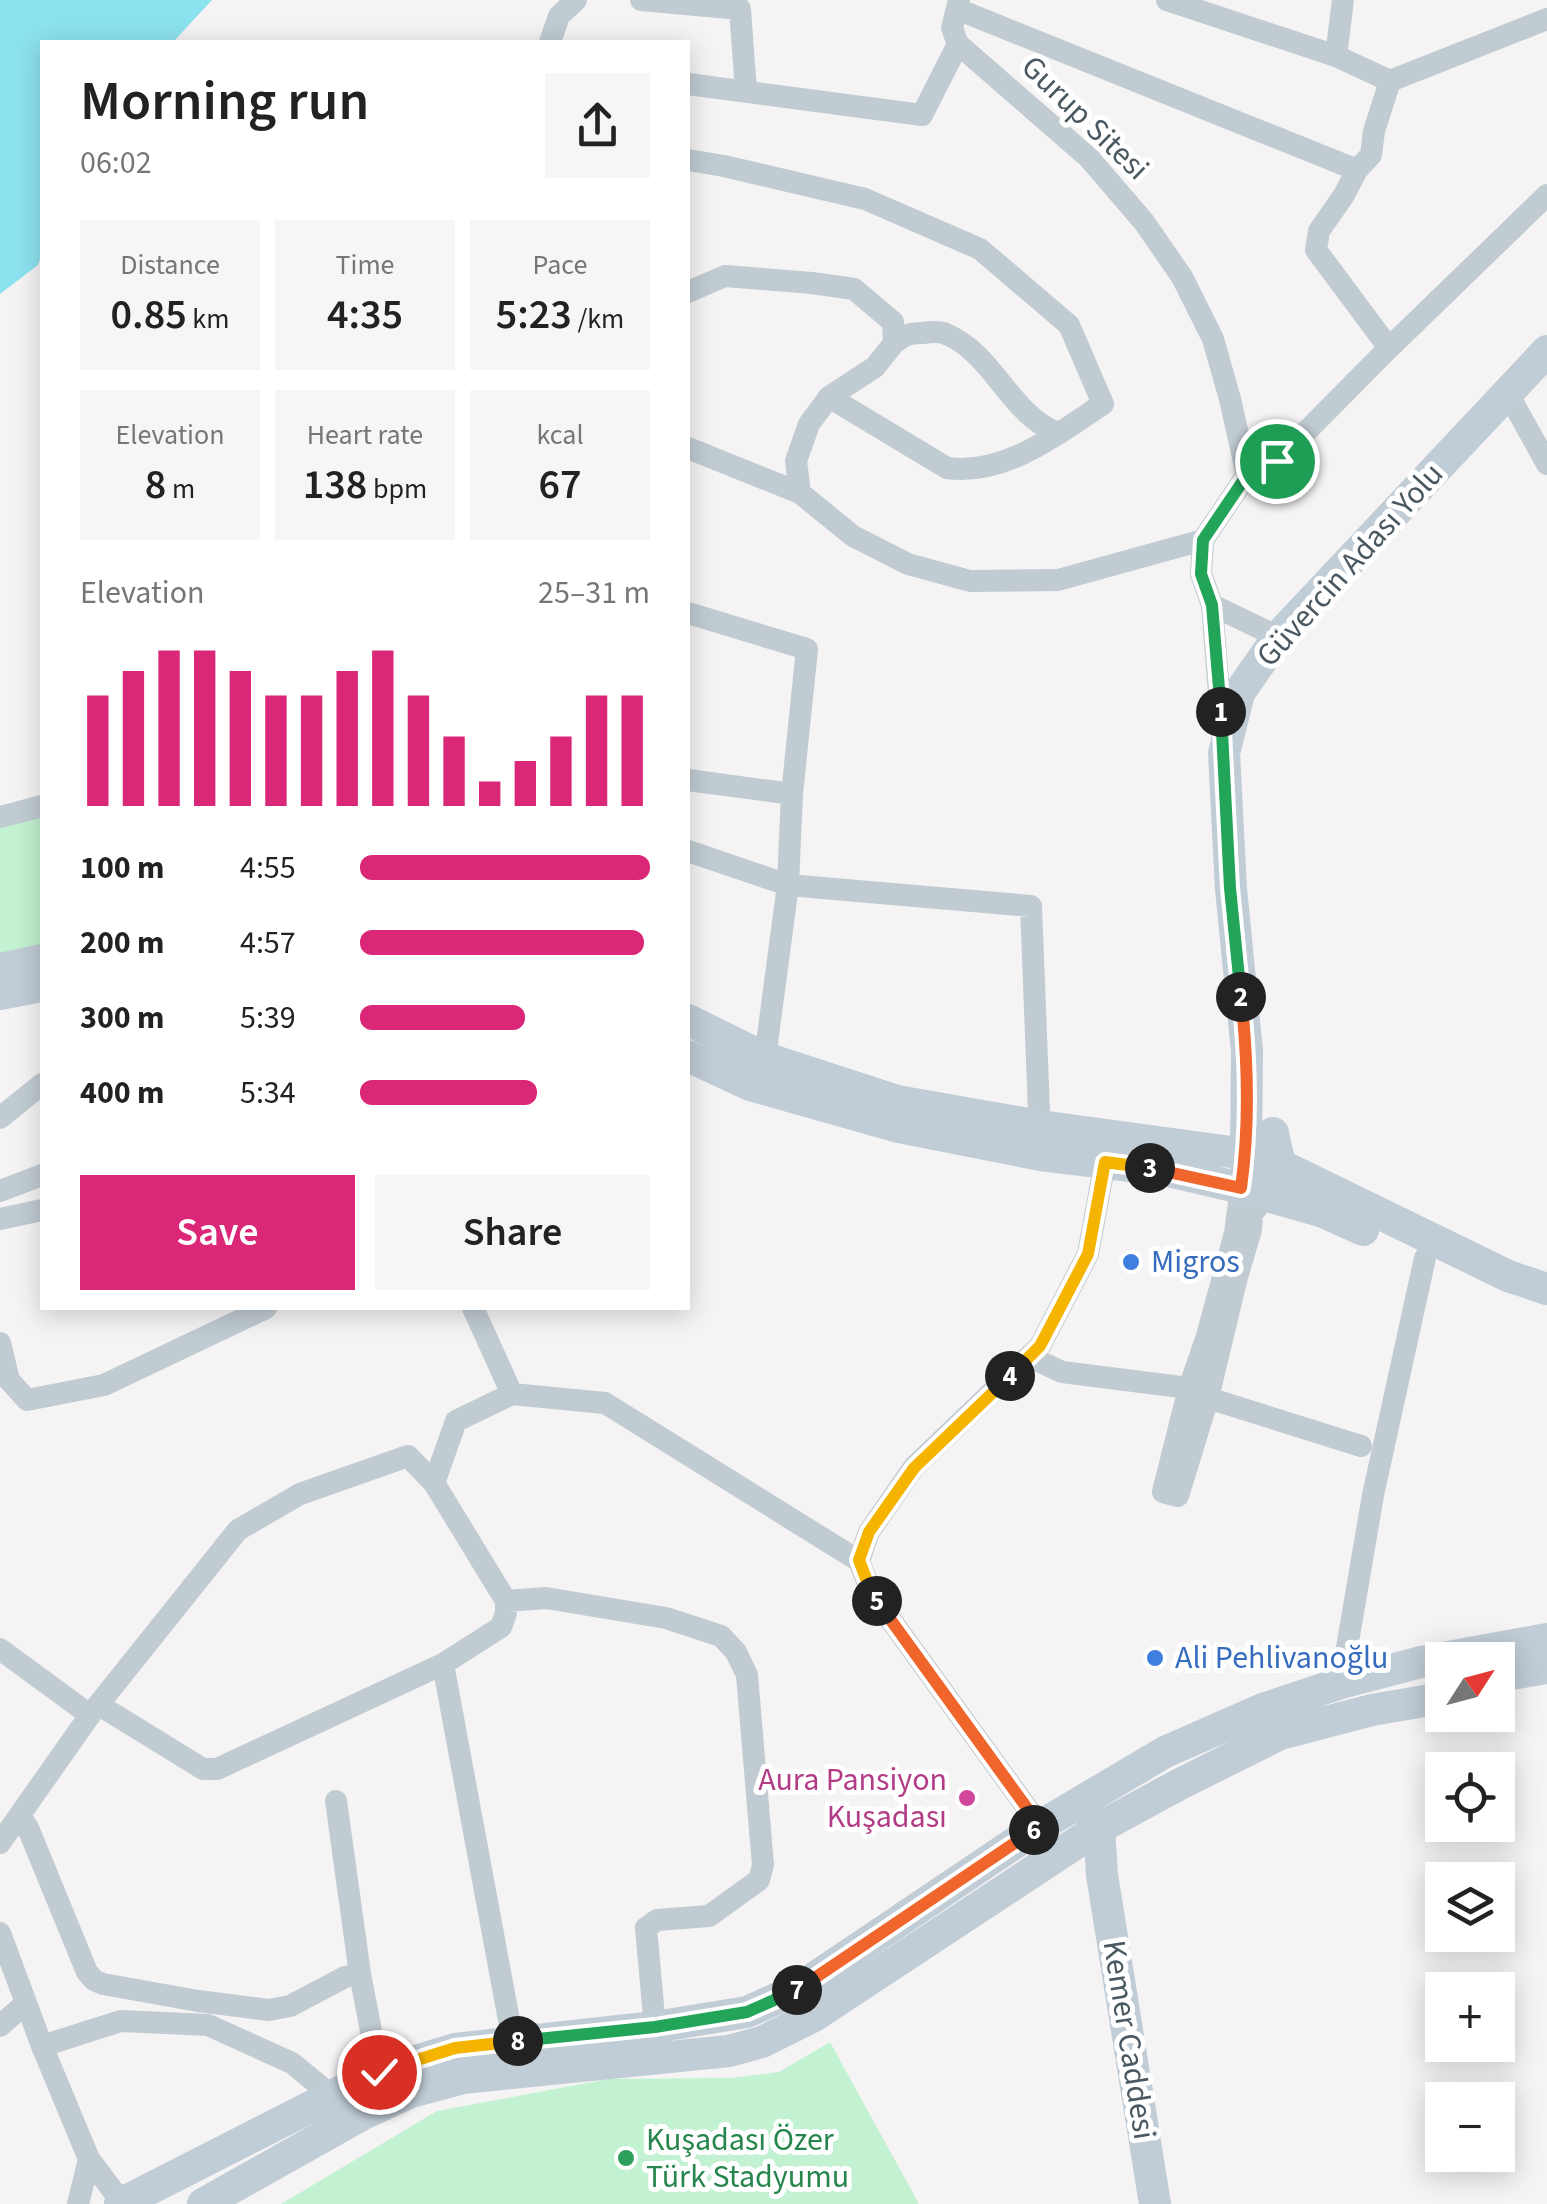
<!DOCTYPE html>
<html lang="en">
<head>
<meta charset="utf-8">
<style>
  body { margin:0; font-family:"Source Sans 3",sans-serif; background:#f6f6f6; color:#222; height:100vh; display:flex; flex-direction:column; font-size:38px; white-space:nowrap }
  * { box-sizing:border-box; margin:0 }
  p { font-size:32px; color:#767676 }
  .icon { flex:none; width:55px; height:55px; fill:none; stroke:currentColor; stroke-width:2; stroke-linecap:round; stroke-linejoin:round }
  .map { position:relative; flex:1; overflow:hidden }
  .side { position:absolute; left:40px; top:40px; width:650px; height:1270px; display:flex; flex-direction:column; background:#fff; border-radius:0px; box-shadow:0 5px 25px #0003 }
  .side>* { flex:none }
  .needle { width:65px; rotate:54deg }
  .buttons { position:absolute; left:1425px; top:1642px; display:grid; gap:20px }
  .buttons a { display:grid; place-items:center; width:90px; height:90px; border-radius:0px; background:#fff; box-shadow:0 5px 25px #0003; font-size:50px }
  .pin { position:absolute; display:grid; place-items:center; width:85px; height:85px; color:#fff; margin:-42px; border:5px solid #fff; border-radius:50%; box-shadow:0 2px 10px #0007 }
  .km { position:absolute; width:50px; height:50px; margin:-25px; border-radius:50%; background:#222; color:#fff; font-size:28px; line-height:50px; text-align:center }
  .round { display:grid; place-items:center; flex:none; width:105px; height:105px; border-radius:0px; background:#f6f6f6 }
  .summary { display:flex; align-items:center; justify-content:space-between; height:170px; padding:0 40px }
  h1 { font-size:55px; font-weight:600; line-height:75px }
  .figures { display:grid; grid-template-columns:repeat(3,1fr); gap:15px; height:170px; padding:10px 40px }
  .figures div { display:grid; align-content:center; border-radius:0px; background:#f6f6f6; text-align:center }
  .figures b { font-size:42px; font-weight:600 }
  .figures small { font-size:28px; font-weight:400 }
  .figures p { font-size:28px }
  .chart { height:280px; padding:20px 40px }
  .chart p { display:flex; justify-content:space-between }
  .chart svg { width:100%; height:180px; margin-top:10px; stroke:#db2777; stroke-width:6 }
  .cta { display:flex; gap:20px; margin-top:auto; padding:20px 40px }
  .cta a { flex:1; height:115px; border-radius:0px; background:#db2777; color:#fff; font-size:40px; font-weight:600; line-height:115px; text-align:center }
  .cta a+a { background:#f6f6f6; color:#222 }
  ul { padding:0 40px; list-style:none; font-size:32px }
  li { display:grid; grid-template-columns:160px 120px 1fr; align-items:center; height:75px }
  li i { height:25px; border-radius:12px; background:#db2777 }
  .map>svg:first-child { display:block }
</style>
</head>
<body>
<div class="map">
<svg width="1547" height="2204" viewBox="0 0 1547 2204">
  <rect width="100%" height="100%" fill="#f5f3f3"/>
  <!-- green -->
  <path fill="#c2f2d1" d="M42,814V950L0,958V824Z
    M830,2042L919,2204H281L437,2111L609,2079L731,2078L779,2072Z"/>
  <!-- water -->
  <path fill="#8de2f0" d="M0,0H212L173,42H42V254L38,265L0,294Z"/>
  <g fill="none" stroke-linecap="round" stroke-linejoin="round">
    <!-- street -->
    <path stroke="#c0cbd2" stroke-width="22" d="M641,0L740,9L746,91
      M959,0L952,28L958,44L1089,158L1144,222L1182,277L1213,339L1230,399L1247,475L1203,540L1201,574L1212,605L1278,637
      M1167,0L1336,56L1343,0
      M957,9L1357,170L1371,155L1374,131L1390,81L1336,56
      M550,42L559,16L576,0
      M1390,81L1547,19
      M688,84L922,115L958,44
      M688,160L724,166L865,199L980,249L1069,325L1103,404C1057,434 1005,476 947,468L829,397
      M1357,170L1344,195L1319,231L1316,250L1389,348L1547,195
      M688,292L725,276L812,283L854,289L893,322L894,343L875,367L829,397L809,424L796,461L800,493
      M894,343C905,335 909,333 923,333C930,332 939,331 946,334C994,354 1010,415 1058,433
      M1507,392L1547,464
      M688,448L800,493L853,536L908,564L970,581L1058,580L1203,540
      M1247,475L1277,461L1389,348
      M1212,605L1222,731
      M688,613L807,649L792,794L788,885L765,1058
      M688,780L792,794
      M0,817L42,806
      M688,851L788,885L1031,906L1040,1138
      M0,1118L42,1084
      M1241,1188L1235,1233L1207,1336L1189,1388L1163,1492L1178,1496L1208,1398L1237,1277L1251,1230L1252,1214L1260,1204L1271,1197
      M0,1191L42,1175
      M0,1219L42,1210
      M473,1308L512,1394L605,1403L859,1561
      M0,1343L9,1380L27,1400L104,1385L266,1308
      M1030,1357L1062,1372L1189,1388L1208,1398L1361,1446
      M434,1483L456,1421L512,1394
      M506,1601L546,1598L666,1618L721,1636L736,1652L747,1675L763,1865L759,1880L709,1916L657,1920L646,1928L655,2027
      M0,1649L90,1715
      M1341,1683L1373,1495L1425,1258
      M99,1705L203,1769H217L443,1664
      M336,1801L360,1974L379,2072
      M20,1815L28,1828L87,1972L94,1980L103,1984L198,2001L269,2010L290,2006L345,1977L360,1974
      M1040,1826L872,1594L859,1561L869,1532L914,1467L1040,1346L1088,1254L1105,1162
      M0,1843L90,1715L238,1530L300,1494L408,1456L434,1483L506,1601V1613L501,1627L443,1664L513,2042
      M0,1933L42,2046L89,2159L123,2204
      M0,2026L26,2003
      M42,2046L121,2021L208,2025L292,2063L332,2096
      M78,2204L89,2159"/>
    <!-- secondary -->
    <path stroke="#c0ccd6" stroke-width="32" d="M0,969L42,960
      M0,994L42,986
      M688,1020L765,1058L897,1101L1040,1126L1246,1154L1278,1164L1508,1276L1547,1289
      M688,1056L750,1085L899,1127L1041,1155L1164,1170L1241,1188L1323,1212L1363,1230
      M1273,1133C1276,1153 1285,1173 1281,1191L1271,1197L1255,1186L1247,1173L1246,1154L1247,1051L1231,889L1224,753L1239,693L1278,637L1547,351
      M1498,1676L1547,1668
      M1089,1813L1099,1828L1102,1875L1155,2204
      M120,2204L379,2072L455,2049L655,2027L747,2012L798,1989L1040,1826L1165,1752L1263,1709L1341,1683L1421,1662L1547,1639
      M203,2204L363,2114L411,2092L463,2078L729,2051L762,2042L814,2016L1099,1828L1180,1784L1280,1734L1372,1710L1442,1698"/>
  </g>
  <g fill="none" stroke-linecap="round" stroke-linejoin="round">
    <!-- split-1 casing -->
    <g stroke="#fff" stroke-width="20">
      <path id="split-1" d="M1221,712L1212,605L1201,574L1203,540L1247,475L1277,461"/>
    </g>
    <!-- split-2 casing -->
    <g stroke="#fff" stroke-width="20">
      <path id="split-2" d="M1221,712L1230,888L1241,997"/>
    </g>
    <!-- split-3 casing -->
    <g stroke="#fff" stroke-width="20">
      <path id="split-3" d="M1150,1168L1241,1188C1250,1124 1248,1060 1241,997"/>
    </g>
    <!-- split-4 casing -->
    <g stroke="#fff" stroke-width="20">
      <path id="split-4" d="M1010,1376L1040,1346L1088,1254L1105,1162L1150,1168"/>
    </g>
    <!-- split-5 casing -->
    <g stroke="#fff" stroke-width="20">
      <path id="split-5" d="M877,1601L872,1594L859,1560L869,1532L914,1468L1010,1376"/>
    </g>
    <!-- split-6 casing -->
    <g stroke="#fff" stroke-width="20">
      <path id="split-6" d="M877,1601L1040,1826L1034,1830"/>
    </g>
    <!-- split-7 casing -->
    <g stroke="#fff" stroke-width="20">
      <path id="split-7" d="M797,1990L1034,1830"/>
    </g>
    <!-- split-8 casing -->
    <g stroke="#fff" stroke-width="20">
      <path id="split-8" d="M518,2041L655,2027L747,2012L797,1990"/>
    </g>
    <!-- split-9 casing -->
    <g stroke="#fff" stroke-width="20">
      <path id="split-9" d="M379,2072L455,2048L518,2041"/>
    </g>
    <!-- split-1 -->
    <use href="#split-1" stroke="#22a559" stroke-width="12"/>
    <!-- split-2 -->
    <use href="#split-2" stroke="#22a559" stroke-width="12"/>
    <!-- split-3 -->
    <use href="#split-3" stroke="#f0652b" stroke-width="12"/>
    <!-- split-4 -->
    <use href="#split-4" stroke="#f5b400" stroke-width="12"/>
    <!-- split-5 -->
    <use href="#split-5" stroke="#f5b400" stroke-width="12"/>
    <!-- split-6 -->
    <use href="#split-6" stroke="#f0652b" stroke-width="12"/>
    <!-- split-7 -->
    <use href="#split-7" stroke="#f0652b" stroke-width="12"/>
    <!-- split-8 -->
    <use href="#split-8" stroke="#22a559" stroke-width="12"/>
    <!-- split-9 -->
    <use href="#split-9" stroke="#f5b400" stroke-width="12"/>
  </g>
  <!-- markers -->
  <g fill="#3f7fe0" stroke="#fff" stroke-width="4">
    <circle cx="1131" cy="1262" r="10"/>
    <circle cx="1155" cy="1658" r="10"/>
  </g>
  <circle fill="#d1479c" stroke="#fff" stroke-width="4" cx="967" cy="1798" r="10"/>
  <circle fill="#2e9e5b" stroke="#fff" stroke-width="4" cx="626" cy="2158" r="10"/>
  <g text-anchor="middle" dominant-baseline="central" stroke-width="10" stroke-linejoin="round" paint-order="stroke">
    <!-- street labels -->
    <g font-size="32" fill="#495861" stroke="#fff">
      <text transform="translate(1085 118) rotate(44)">Gurup Sitesi</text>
      <text transform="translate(1350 565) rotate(-48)">Güvercin Adası Yolu</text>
      <text transform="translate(1129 2040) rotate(81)">Kemer Caddesi</text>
    </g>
    <!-- shop labels -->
    <g font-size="32" fill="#366cbe" stroke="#fff" text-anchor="start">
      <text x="1151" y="1262">Migros</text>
      <text x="1175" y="1658">Ali Pehlivanoğlu</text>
    </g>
    <!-- hotel labels -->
    <g font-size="32" fill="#b23c85" stroke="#fff" text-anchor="end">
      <text x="947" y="1780">Aura Pansiyon<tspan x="947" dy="37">Kuşadası</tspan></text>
    </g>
    <!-- leisure labels -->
    <g font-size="32" fill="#27864d" stroke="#fff" text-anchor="start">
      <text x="646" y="2140">Kuşadası Özer<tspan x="646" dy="37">Türk Stadyumu</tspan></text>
    </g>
  </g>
</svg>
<div class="buttons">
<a><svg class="needle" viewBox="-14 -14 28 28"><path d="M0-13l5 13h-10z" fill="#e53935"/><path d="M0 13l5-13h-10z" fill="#767676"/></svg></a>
<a><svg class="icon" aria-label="locate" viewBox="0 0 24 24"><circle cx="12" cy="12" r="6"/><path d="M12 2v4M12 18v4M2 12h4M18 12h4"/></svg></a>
<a><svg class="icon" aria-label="layers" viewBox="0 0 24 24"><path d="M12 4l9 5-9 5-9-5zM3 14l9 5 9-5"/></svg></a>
<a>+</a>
<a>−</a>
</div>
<div class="pin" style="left:1277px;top:461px;background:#1e9e55"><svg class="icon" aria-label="arrive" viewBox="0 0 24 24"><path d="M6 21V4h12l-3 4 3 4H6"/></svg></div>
<div class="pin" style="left:379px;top:2072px;background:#d93025"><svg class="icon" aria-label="check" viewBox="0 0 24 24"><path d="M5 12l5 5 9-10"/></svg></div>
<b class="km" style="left:1221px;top:712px">1</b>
<b class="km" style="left:1241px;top:997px">2</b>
<b class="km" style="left:1150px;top:1168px">3</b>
<b class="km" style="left:1010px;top:1376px">4</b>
<b class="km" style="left:877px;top:1601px">5</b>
<b class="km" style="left:1034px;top:1830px">6</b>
<b class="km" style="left:797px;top:1990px">7</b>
<b class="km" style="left:518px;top:2041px">8</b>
<section class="side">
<div class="summary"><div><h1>Morning run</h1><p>06:02</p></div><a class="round"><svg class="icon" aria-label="share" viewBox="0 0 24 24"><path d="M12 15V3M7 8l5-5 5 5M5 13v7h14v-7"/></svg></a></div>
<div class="figures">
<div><p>Distance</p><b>0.85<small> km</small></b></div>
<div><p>Time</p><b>4:35</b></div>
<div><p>Pace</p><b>5:23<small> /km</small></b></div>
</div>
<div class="figures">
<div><p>Elevation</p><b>8<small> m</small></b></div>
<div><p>Heart rate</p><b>138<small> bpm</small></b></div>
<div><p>kcal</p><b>67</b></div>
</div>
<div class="chart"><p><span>Elevation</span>25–31 m</p>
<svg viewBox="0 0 160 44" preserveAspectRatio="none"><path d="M5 44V17M15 44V11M25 44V6M35 44V6M45 44V11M55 44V17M65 44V17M75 44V11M85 44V6M95 44V17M105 44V27M115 44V38M125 44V33M135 44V27M145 44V17M155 44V17"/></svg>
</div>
<ul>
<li><b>100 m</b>4:55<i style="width:100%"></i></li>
<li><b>200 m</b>4:57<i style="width:98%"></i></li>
<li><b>300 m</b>5:39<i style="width:57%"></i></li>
<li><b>400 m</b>5:34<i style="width:61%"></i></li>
</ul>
<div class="cta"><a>Save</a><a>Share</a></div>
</section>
</div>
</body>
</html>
